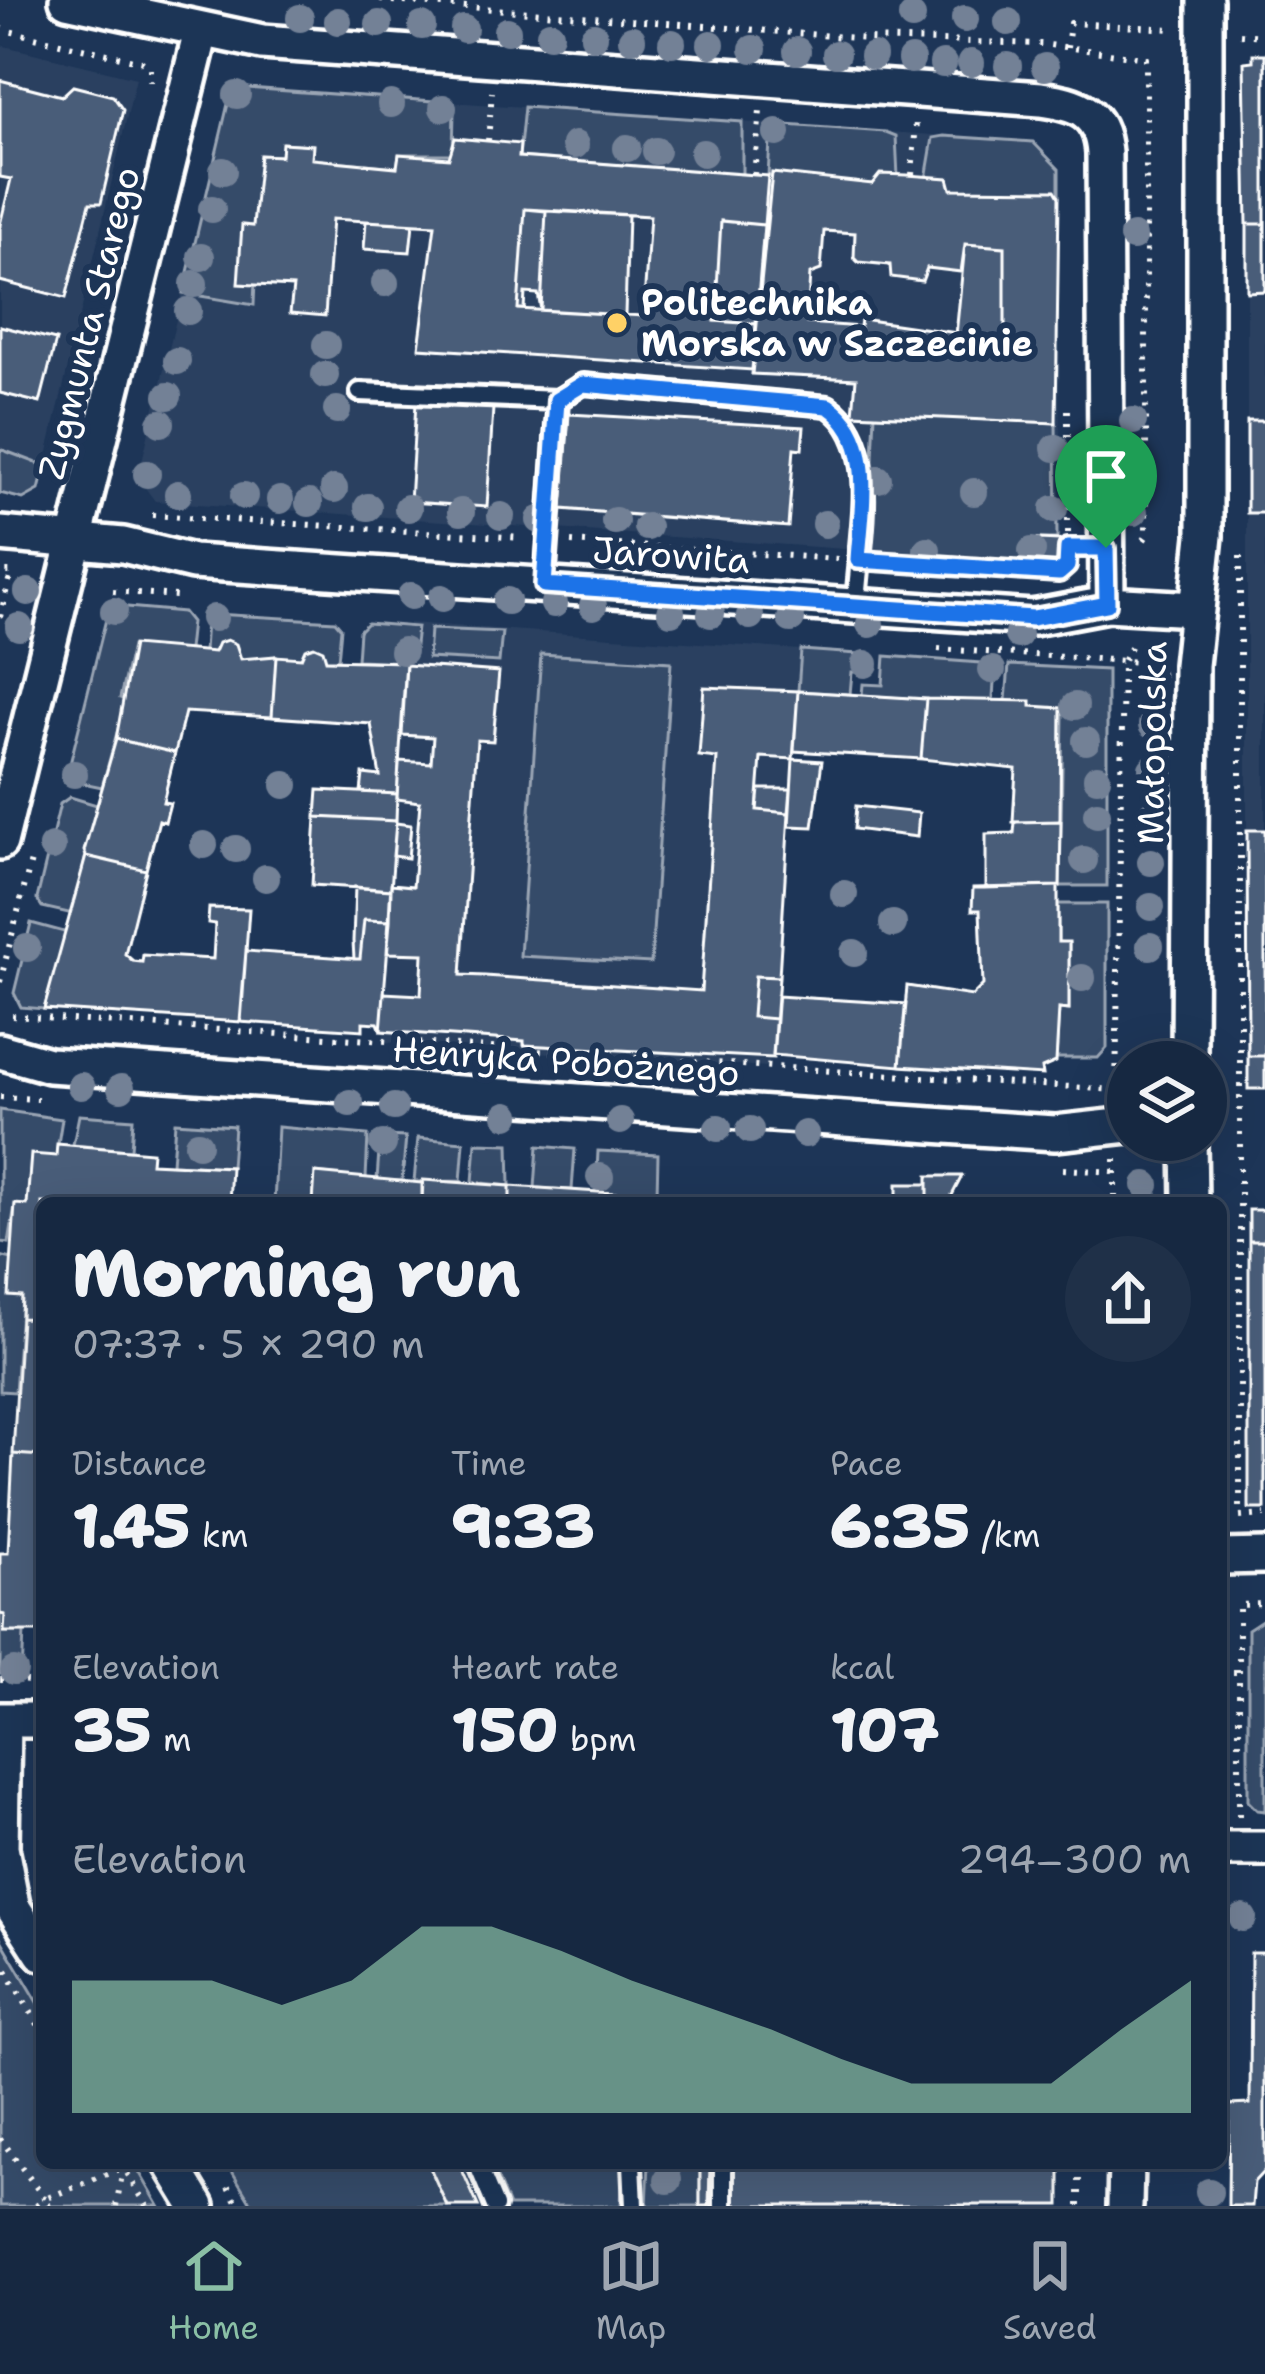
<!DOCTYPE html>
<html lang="en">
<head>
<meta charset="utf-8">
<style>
  body { margin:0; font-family:"Shantell Sans",sans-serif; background:#1f3048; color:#f1f3f6; height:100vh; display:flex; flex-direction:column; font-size:45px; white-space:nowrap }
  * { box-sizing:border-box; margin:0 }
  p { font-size:39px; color:#9ea6b1 }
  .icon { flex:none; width:66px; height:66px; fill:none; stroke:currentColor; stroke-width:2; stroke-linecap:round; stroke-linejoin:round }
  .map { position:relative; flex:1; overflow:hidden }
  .details { position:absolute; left:36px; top:1197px; width:1191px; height:972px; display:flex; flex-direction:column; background:#162841; border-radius:18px; box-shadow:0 12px 48px #0002,0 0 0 3px #35445a }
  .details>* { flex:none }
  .buttons { position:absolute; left:1107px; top:1041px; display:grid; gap:24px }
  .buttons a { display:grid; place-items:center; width:120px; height:120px; border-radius:50%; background:#162841; box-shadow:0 12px 48px #0002,0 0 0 3px #35445a; font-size:60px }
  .pin { position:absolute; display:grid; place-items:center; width:102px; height:102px; color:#fff; margin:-123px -51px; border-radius:50% 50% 50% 0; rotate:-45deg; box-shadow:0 0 12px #0007 }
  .pin .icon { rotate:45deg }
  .round { display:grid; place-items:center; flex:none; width:126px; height:126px; border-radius:63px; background:#1f3048 }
  .headline { display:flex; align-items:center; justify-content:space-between; height:204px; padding:0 36px }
  h1 { font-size:66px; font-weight:800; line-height:90px }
  .figures { display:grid; grid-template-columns:repeat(3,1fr); gap:18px; height:204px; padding:12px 36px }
  .figures div { display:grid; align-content:center }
  .figures b { font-size:60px; font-weight:800 }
  .figures small { font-size:33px; font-weight:400 }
  .figures p { font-size:33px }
  .chart { height:336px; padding:24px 36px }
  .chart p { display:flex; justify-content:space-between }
  .chart svg { width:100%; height:216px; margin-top:12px; fill:#8abfa5; opacity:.7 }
  .menu { display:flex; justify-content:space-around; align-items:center; height:168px; border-top:3px solid #35445a; background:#162841; font-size:33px; color:#9ea6b1 }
  .menu a { display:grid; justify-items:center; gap:6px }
  .menu .selected { color:#8abfa5 }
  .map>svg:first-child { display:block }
</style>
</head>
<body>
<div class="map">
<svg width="1265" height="2206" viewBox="0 0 1265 2206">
  <rect width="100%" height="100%" fill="#1d3557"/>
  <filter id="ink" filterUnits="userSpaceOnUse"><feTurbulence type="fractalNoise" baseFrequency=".00833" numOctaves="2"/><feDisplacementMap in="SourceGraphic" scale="24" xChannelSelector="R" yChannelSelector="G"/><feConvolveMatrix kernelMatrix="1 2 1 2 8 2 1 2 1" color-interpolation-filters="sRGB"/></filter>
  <g filter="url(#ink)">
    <!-- built -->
    <path fill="#2a4161" d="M0,45L136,78L39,490L23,499L0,493Z
      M232,87L1033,142L1059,169L1060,564L155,501L138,478Z
      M1247,224H1265V830H1247Z
      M409,623L801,650L769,1067L383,1042Z"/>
    <!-- green -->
    <path fill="#364b69" stroke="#9aa5b4" stroke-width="3" d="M232,87L448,102L454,110L453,154H399L397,167L312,159V145L283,143L281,156L260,155L254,305L183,293Z
      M524,107L742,122V175L519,157Z
      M771,124L886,132L896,136L898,177L872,184L768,176Z
      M944,136L1033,142L1059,169V197L951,189L926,179L933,138Z
      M875,413L1056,423L1057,539H1038L1036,562L869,550Z
      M0,449L45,466L39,490L23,499L0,493Z
      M116,606L183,612L191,622L188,650L132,646L120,698L126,700L102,787L73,781L68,772L107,615Z
      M215,614L335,621L341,628L338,660L241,659L204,651L206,620Z
      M367,623L417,627L414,654H407L406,662L357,660L359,631Z
      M430,629L502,632L499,662L428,658Z
      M801,650L872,655L871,672H852L850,694L798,691Z
      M541,654L671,662L651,963L520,956Z
      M885,656L995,664L993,699L985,704L862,695L863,684L883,685Z
      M1009,665L1107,670V886H1060L1063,713L1006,700Z
      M70,797L97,805L73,914L42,907L37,899L60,804Z
      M1058,904H1107V1048L1098,1058H1056L1059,1009H1069V943L1058,942Z
      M31,923L68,933L44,1009L21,1007L14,993Z
      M0,1110L62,1119L56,1156L27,1205H15L9,1243L0,1242Z
      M79,1115L133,1119L131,1150L73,1145Z
      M175,1122L234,1126L231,1167L172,1164Z
      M278,1127L368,1135L366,1179L315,1173L313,1203H274Z
      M380,1136L406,1137L402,1181L377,1180Z
      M418,1138L464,1142L461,1181L414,1182Z
      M476,1143L509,1144L510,1186L473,1182Z
      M538,1146L575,1149L572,1190L535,1188Z
      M598,1151L658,1154L657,1196L596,1192Z
      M0,1256L12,1259L22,1297L15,1392L0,1391Z
      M0,1614L5,1615L4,1632H24L22,1674H0Z
      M1265,1618V1811L1257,1810L1248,1801V1629Z
      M0,1938L42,2009V2163H134L159,2206H0Z
      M227,2163H428L447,2206H253Z
      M491,2163H623L621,2206H509Z
      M649,2163H700V2206H647Z"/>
    <!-- building -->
    <path fill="#4a5d79" stroke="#fff" stroke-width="3" fill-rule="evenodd" d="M1253,54H1265V224H1247L1244,62L1253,61Z
      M0,80L62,96L73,86L113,96L123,110L101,203H90L66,298L0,281V225L11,179L0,177Z
      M455,138L520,144L519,157L768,176L764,225L721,221L715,321L756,324L752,370L419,348L435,225L332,219L325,316L290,313L293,287L238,284L242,225L253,226L260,155L281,156L282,143L313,145L312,159L397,167L399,154L449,158ZM525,209L650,216L643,316L518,309Z
      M772,173L872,184L880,174L907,175L948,178L951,189L1055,190L1059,197L1056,423L853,414L856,379L752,374ZM824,231L855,233L854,258L858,262L890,265L891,277L922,281L927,268L961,272L965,244L1005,247V340L861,319L860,327L807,323L810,274L821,270Z
      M525,209L546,211L541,310L538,294L525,293L524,309H518Z
      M546,211L628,215L625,315L541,310Z
      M366,221L413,224L410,252L364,249Z
      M721,221L764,225L756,324L715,321Z
      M1247,224H1265V291L1247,292Z
      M965,244L1005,247V340L956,335Z
      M0,326L56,340L40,403L0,393Z
      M416,403L493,408L487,507L410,502Z
      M569,414L804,427L802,449L794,448L788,527L562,509Z
      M1247,421H1265V513H1247Z
      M1038,539L1060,540V563L1036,562Z
      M227,640L236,644L241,659L276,656L272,717L185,712L175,753L116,739L133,645L214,652L218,643Z
      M314,646L323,650L326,660L406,662L397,794L361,792L363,774L380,776L371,724L272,717L276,656L301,658L305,649Z
      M406,665L499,672L493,741L477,740L461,975L485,976L701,991L717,758L699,756L704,687L798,691L793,759L761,757L757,810L789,813L779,977L755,976L752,1017L776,1019L773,1058L524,1045V1041L381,1031L384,993L421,995L423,954L387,953L391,884L413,886L420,802L397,799L399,761L431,763L433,737L402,735Z
      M798,691L926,699L921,759L794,751Z
      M926,699L1031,701V706L1061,708L1060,821L1013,822L1016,769L921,759Z
      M116,739L175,753L163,802L170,803L165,822L159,820L146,870L86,856L84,851Z
      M793,759L822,761L813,827L789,826Z
      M759,789H791L789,813L757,810Z
      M318,790L397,794L396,821L316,817Z
      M856,806L919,813L917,837L854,829Z
      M316,817L396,821L391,890L312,885Z
      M1061,821L1060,886L986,888V834L1014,833L1015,822Z
      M396,823L411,825L408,858L393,856Z
      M1247,830H1265V1056H1248Z
      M86,856L146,870L125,954L133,961L142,962L143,955L213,959L215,924L208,923L209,908L249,909L241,1022L44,1009Z
      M1058,886V942H1069V1010L1059,1009L1056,1062L1042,1068L1043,1075L900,1066L907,986L972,996L983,985L980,910H972L973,888Z
      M355,887L391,890L390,921L364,920L360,959H354L353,941Z
      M364,920L390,921L381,1031L378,1023L363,1022V1030L240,1022L246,951L360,959Z
      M755,976L779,977L776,1019L752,1017Z
      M777,996L906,1004L900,1066L773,1055Z
      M1248,1056H1265V1089H1248Z
      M57,1144L152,1152L151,1163L231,1167L229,1203H42V1319L21,1318L22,1297L9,1296L15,1204L27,1205L31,1154L56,1156Z
      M315,1173L422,1183V1203H313Z
      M928,1176H962L948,1203H928Z
      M423,1180L510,1186V1203H422Z
      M897,1184H928V1203H897Z
      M510,1186L657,1196V1203H510Z
      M1249,1210H1265V1241H1249Z
      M1249,1241H1265V1509H1249Z
      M21,1318L42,1319V1456L13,1454Z
      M13,1454L42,1456V1632H4L5,1615L0,1614V1553H8Z
      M1251,1953H1265V2170L1254,2182L1252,2206H1228L1229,2105L1250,2104Z
      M428,2163H459L478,2206H447Z
      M700,2163H710L709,2206H700Z
      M732,2163H1060V2205H732Z"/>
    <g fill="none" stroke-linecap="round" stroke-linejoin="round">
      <!-- lane casing -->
      <g stroke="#fff" stroke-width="26">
        <path id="lane" d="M360,392L558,400L583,384L828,406C885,444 858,547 856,606
          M545,585L558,400
          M477,2163L495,2206
          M632,2163L634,2206
          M723,2206V2163"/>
      </g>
      <!-- street casing -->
      <g stroke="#fff" stroke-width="42">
        <path id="street" d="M67,0L262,42L1041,99C1078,104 1101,112 1104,153L1107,604
          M0,534L123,545L193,562L1033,618L1107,604L1194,609
          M0,842L201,32
          M0,1051L49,1065L976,1128L1055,1133L1128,1125
          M1189,1062L1191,665L1205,536V0
          M1189,1140L1190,1203
          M1221,1557L1265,1556
          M0,1720H42
          M3,1720L1,1848L12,1905
          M1221,1849H1265
          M1,1889L42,1953
          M171,2163L197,2206
          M1125,2206L1126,2163"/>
      </g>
      <!-- path -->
      <path stroke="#fff" stroke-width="6" stroke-dasharray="3 9" stroke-linecap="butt" d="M380,0L869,39L1042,44L1146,58V537L1141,544
        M0,29L142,62L150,68V82
        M1240,34L1265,36
        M1067,48L1070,23L1173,29
        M488,141L492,92
        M754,175L760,111
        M912,175L916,122
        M1068,410V548H1072
        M152,515L522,538
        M571,542L839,559
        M1240,556V1515
        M882,562L1059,573L1067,566L1068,548
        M113,591L176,596
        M0,617L11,572H6
        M938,649L1158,663
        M0,982L32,857
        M12,1016L1116,1090
        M1116,1092L1123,662L1133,640
        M0,1097L38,1099
        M1115,1159V1203
        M1063,1169L1115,1172
        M1240,1517L1265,1515
        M1221,1672H1238
        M0,1680L42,1681
        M1239,1816V1605L1265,1604
        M38,1837L42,1817
        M0,1960L42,2031
        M0,2138L45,2199L36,2206
        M121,2163L147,2206
        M228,2187L239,2206
        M49,2206L45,2199L124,2167
        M116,2206L123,2170
        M1079,2206V2163"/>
      <!-- lane -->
      <use href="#lane" stroke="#1d3557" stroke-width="16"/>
      <!-- street -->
      <use href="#street" stroke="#1d3557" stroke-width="33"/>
    </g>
    <!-- trees -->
    <g fill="#738196">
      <circle cx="912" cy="17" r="14"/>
      <circle cx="300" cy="18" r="14"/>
      <circle cx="965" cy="19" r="14"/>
      <circle cx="338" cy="21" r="14"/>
      <circle cx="1008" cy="22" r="14"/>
      <circle cx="379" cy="24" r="14"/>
      <circle cx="422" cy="26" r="14"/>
      <circle cx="464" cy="29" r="14"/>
      <circle cx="507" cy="31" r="14"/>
      <circle cx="550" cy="34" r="14"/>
      <circle cx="594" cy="36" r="14"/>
      <circle cx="632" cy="39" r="14"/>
      <circle cx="672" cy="43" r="14"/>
      <circle cx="711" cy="44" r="14"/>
      <circle cx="753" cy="49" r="14"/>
      <circle cx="797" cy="51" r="14"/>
      <circle cx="836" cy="54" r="14"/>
      <circle cx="873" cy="56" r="14"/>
      <circle cx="911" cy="60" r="14"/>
      <circle cx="971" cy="63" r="14"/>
      <circle cx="943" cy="64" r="14"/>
      <circle cx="1008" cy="66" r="14"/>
      <circle cx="1045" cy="67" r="14"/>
      <circle cx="237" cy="95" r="14"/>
      <circle cx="391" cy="104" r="14"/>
      <circle cx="443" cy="108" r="14"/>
      <circle cx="777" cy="133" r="14"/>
      <circle cx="575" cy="145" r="14"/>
      <circle cx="627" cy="148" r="14"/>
      <circle cx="656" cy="151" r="14"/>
      <circle cx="703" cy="153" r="14"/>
      <circle cx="223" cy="171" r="14"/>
      <circle cx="212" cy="209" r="14"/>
      <circle cx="1133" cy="237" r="14"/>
      <circle cx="201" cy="257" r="14"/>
      <circle cx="385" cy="283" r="14"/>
      <circle cx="194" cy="284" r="14"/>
      <circle cx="188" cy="311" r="14"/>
      <circle cx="326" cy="345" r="14"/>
      <circle cx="177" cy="361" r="14"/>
      <circle cx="325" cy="375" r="14"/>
      <circle cx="168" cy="396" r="14"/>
      <circle cx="337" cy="410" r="14"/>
      <circle cx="1133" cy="421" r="14"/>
      <circle cx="161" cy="423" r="14"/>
      <circle cx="1055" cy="448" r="14"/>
      <circle cx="1133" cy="467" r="14"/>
      <circle cx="147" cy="474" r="14"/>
      <circle cx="878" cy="479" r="14"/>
      <circle cx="334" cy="489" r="14"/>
      <circle cx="974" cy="492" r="14"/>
      <circle cx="178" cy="494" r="14"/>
      <circle cx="244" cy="496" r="14"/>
      <circle cx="280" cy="500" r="14"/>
      <circle cx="309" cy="503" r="14"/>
      <circle cx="368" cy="507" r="14"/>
      <circle cx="408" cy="508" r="14"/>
      <circle cx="1054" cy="509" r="14"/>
      <circle cx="461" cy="512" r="14"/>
      <circle cx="1134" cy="512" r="14"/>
      <circle cx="501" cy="516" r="14"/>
      <circle cx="540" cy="520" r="14"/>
      <circle cx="615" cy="521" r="14"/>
      <circle cx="825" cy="524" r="14"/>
      <circle cx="647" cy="527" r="14"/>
      <circle cx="927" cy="550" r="14"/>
      <circle cx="1032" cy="551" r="14"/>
      <circle cx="28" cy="592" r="14"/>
      <circle cx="411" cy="596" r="14"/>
      <circle cx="442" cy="598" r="14"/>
      <circle cx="507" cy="601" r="14"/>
      <circle cx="554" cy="604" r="14"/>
      <circle cx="593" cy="606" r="14"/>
      <circle cx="114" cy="611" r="14"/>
      <circle cx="671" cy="612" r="14"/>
      <circle cx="711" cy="614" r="14"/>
      <circle cx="750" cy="616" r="14"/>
      <circle cx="214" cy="618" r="14"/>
      <circle cx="791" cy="619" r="14"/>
      <circle cx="870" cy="624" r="14"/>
      <circle cx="19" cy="627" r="14"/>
      <circle cx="1018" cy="635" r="14"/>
      <circle cx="403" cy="651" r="14"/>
      <circle cx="865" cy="664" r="14"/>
      <circle cx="992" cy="670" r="14"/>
      <circle cx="1151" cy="677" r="14"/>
      <circle cx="1075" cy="706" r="14"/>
      <circle cx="1152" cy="725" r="14"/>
      <circle cx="1086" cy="741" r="14"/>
      <circle cx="1152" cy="769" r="14"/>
      <circle cx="74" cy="774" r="14"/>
      <circle cx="1097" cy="778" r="14"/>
      <circle cx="285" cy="785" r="14"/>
      <circle cx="1097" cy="814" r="14"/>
      <circle cx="1151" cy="815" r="14"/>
      <circle cx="204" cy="845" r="14"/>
      <circle cx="52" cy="847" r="14"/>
      <circle cx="236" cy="849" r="14"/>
      <circle cx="1084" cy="860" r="14"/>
      <circle cx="1151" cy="862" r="14"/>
      <circle cx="266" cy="878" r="14"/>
      <circle cx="844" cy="894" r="14"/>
      <circle cx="1151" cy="907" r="14"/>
      <circle cx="893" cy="924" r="14"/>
      <circle cx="1150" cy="946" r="14"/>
      <circle cx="27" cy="948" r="14"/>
      <circle cx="854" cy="953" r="14"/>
      <circle cx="1082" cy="978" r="14"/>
      <circle cx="81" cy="1086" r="14"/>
      <circle cx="121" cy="1088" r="14"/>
      <circle cx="350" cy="1103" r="14"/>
      <circle cx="394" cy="1107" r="14"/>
      <circle cx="507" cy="1115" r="14"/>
      <circle cx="620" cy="1121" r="14"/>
      <circle cx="718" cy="1128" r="14"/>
      <circle cx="750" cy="1130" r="14"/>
      <circle cx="805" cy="1134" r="14"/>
      <circle cx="198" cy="1144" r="14"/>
      <circle cx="383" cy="1144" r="14"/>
      <circle cx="600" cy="1177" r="14"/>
      <circle cx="1146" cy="1185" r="14"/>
      <circle cx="14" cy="1671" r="14"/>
      <circle cx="1243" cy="1918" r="14"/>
      <circle cx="668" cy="2180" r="14"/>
      <circle cx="1209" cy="2192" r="14"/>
    </g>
  </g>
  <g fill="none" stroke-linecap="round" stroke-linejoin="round" filter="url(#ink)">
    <!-- route casing -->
    <g stroke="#fff" stroke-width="24">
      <path id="route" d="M583,384L828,406C877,439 861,509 858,560L1059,573L1067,566L1068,548H1106L1107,604L1033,618L544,585L557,400Z"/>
    </g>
    <!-- route -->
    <use href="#route" stroke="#1a73e8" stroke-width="15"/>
  </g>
  <!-- markers -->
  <circle fill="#ffd166" stroke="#1d3557" stroke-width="4.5" cx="617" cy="323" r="12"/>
  <g text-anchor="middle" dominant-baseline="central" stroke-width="12" stroke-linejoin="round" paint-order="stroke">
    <!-- poi labels -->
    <g font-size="36" font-weight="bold" fill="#fff" stroke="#1d3557" text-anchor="start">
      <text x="641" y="302">Politechnika<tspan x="641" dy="41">Morska w Szczecinie</tspan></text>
    </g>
    <!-- street labels -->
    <g font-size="36" fill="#fff" stroke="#1d3557">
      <text transform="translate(89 323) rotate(-76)">Zygmunta Starego</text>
      <text transform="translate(671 555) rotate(4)">Jarowita</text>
      <text transform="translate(1152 743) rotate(-89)">Małopolska</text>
      <text transform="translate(566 1061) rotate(4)">Henryka Pobożnego</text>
    </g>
  </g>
</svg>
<div class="buttons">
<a><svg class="icon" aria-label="layers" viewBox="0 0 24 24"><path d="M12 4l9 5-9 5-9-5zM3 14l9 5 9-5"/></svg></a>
</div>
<div class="pin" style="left:1106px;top:548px;background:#1e9e55"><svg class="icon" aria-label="arrive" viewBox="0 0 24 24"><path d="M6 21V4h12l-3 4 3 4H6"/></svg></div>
<section class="details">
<div class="headline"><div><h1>Morning run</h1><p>07:37 · 5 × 290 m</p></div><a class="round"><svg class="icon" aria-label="share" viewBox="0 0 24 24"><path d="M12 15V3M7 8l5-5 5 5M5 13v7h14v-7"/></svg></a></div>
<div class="figures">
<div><p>Distance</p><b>1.45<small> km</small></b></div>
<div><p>Time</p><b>9:33</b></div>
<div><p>Pace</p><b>6:35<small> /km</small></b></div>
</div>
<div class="figures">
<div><p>Elevation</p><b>35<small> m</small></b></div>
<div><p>Heart rate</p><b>150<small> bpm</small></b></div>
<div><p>kcal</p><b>107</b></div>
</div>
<div class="chart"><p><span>Elevation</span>294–300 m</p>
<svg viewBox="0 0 160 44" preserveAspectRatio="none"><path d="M0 44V17L10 17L20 17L30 22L40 17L50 6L60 6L70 11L80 17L90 22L100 27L110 33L120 38L130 38L140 38L150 27L160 17V44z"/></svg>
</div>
</section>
</div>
<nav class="menu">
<a class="selected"><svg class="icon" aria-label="home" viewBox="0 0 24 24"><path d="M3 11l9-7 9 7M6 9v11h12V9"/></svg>Home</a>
<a><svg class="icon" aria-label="map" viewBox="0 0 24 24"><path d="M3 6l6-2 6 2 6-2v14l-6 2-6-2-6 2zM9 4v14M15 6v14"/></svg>Map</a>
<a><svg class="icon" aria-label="saved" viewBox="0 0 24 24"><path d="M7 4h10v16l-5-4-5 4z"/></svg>Saved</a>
</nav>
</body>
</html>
